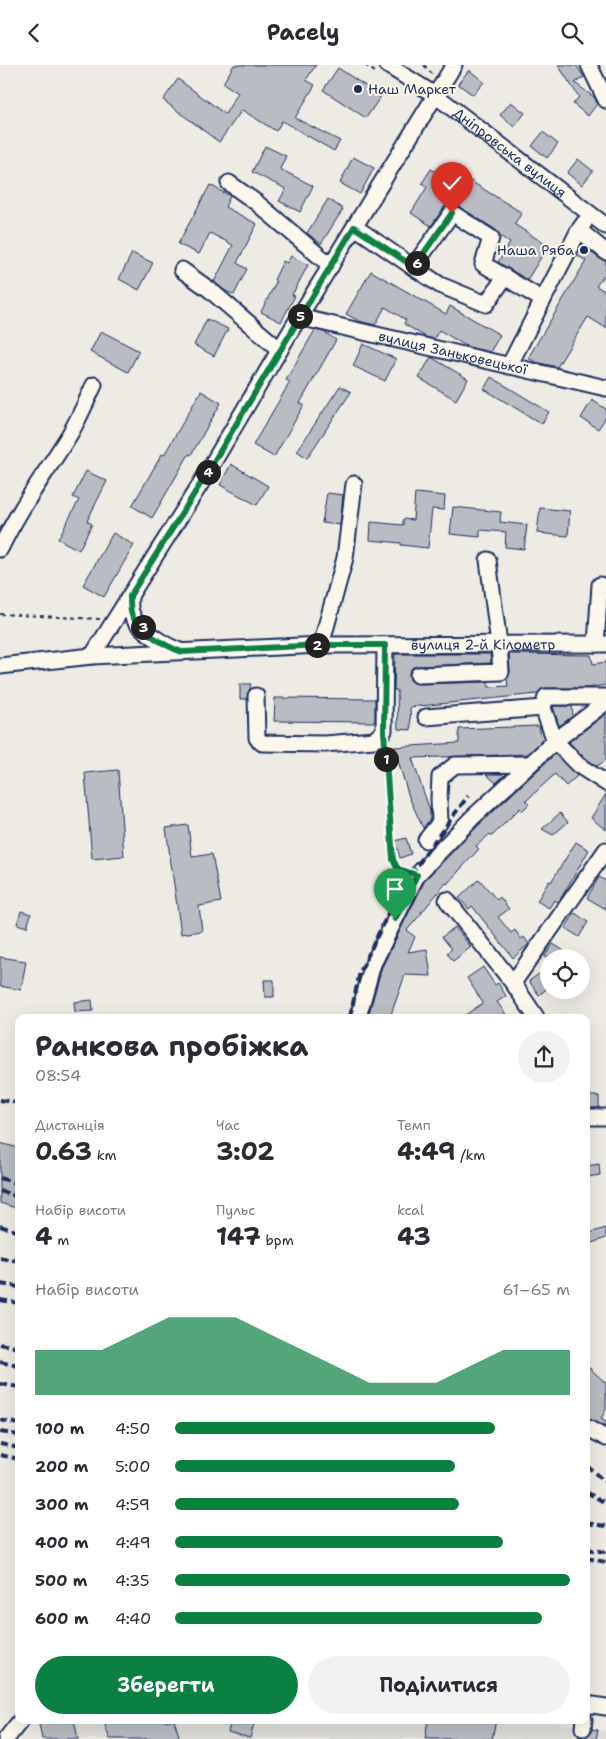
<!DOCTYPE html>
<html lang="uk">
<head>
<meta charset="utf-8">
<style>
  body { margin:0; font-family:"Shantell Sans",sans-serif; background:#f2f2f3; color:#2b2b33; height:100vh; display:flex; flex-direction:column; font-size:19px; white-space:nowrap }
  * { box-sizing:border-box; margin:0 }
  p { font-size:16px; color:#7c7c81 }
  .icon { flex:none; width:28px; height:28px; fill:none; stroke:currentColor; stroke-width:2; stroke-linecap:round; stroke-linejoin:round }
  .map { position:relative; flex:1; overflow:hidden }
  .drawer { position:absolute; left:15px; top:949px; width:575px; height:710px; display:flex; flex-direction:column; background:#fff; border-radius:10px; box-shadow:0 5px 20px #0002 }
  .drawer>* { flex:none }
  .controls { position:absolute; left:540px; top:884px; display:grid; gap:10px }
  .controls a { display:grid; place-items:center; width:50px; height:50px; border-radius:50%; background:#fff; box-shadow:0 5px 20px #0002; font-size:25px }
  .pin { position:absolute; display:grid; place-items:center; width:42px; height:42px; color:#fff; margin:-51px -21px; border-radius:50% 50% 50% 0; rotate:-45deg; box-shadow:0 0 5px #0007 }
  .pin .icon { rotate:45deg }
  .km { position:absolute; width:25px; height:25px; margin:-12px; border-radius:50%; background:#222; color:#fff; font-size:14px; line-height:25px; text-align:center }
  .round { display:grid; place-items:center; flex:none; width:52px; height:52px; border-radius:26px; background:#f2f2f3 }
  .overview { display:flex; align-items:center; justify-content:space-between; height:85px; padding:0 20px }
  h1 { font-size:28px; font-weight:700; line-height:38px }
  .metrics { display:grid; grid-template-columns:repeat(3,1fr); gap:8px; height:85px; padding:5px 20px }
  .metrics div { display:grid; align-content:center }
  .metrics b { font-size:25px; font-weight:700 }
  .metrics small { font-size:14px; font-weight:400 }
  .metrics p { font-size:14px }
  .chart { height:140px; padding:10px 20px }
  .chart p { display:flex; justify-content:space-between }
  .chart svg { width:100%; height:90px; margin-top:5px; fill:#0b8043; opacity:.7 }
  .button { display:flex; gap:10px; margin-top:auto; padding:10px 20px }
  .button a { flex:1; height:58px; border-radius:30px; background:#0b8043; color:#fff; font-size:20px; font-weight:700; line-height:58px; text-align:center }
  .button a+a { background:#f2f2f3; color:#2b2b33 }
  ul { padding:0 20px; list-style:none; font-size:16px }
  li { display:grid; grid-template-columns:80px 60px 1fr; align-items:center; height:38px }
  li i { height:12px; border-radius:6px; background:#0b8043 }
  header { display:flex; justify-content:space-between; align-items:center; height:65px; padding:0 20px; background:#fff; font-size:22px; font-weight:700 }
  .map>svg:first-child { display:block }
</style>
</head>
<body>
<header><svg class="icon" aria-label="back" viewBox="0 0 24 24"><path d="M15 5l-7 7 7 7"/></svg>Pacely<svg class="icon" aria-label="search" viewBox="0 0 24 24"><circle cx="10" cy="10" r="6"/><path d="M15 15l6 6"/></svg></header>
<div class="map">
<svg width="606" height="1674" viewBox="0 0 606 1674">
  <rect width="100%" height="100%" fill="#eeebe4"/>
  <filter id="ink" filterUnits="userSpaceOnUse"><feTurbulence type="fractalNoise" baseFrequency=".02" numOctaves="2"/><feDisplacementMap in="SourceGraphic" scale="10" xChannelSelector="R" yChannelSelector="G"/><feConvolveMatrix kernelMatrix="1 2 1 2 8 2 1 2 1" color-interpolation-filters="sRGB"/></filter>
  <g filter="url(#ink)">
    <!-- built -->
    <path fill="#deddda" d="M38,1655H540L606,1666V1674H42Z"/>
    <!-- building -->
    <path fill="#b9bcc3" stroke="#1b2f5e" d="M234,0H316L306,15L315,20L295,53L340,76L334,86L282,56L276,66L242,45L219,77L163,35L178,14L225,49L238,28L223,18Z
      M558,0H576L584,12L575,18L595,33L597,39L588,51L573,39L579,32Z
      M338,3L381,31L366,53L323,25Z
      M469,5L484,17L473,30L458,19Z
      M511,37L525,48L514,62L500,50Z
      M543,67L558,79L547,93L532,81Z
      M265,81L286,91L280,104L313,121L300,147L279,136L286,124L252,107Z
      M353,92L374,103L360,129L340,118Z
      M578,94L593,106L582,120L567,108Z
      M431,104L451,116L456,107L522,148L514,159L548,181L527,215L498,197L510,178L500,171L496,165L457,140L447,138L431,161L411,148L427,122L422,118Z
      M210,120L230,131L225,142L257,159L237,198L247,204L234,230L224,225L214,217L233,180L210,168L199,189L178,179Z
      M328,134L343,144L321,179L307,168Z
      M582,180L600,194L606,196V208L596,221L606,227V263L588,252L557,302L536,297L528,293L586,196L577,190Z
      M132,188L153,198L139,225L119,214Z
      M291,191L308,200L292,230L295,231L281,257L261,247L276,217L274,215L283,196L287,198Z
      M371,206L446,249L450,241L500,270L490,287L468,282L439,265L434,274L426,272L404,259L406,255L385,242L375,260L359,256L346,249Z
      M207,254L228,264L214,291L194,280Z
      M315,265L324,267L336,275L300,338L304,340L274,392L253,380L290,317L286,315Z
      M101,266L139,286L128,307L90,287Z
      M363,279L396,294L385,316L353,301Z
      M431,292L468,314L456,335L419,313Z
      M491,312L549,347L542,359L484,324Z
      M340,321L351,327L307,393L297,386Z
      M201,326L221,338L191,390L189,389L152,453L132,441L162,389L164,390Z
      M592,335L606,344V352L598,364L581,353Z
      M231,399L268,421L257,440L220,420Z
      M86,406L107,416L87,456L92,459L79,485L58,474L79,435L73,432Z
      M327,428L343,430L340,460L322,458Z
      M415,428L445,431L444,445L432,444L428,483L401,480V478L370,475L371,457L403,460V454L413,455Z
      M453,442L501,447L500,457L527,460L524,484L505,482L506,467L480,465V472L450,469Z
      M540,443L570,446L568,471L537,468Z
      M113,468L134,480L104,532L83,520Z
      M395,589H490L491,598L418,601L413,602L409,610L410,615L418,619L488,617L489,622L508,621L507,614L510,607L509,589L591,590L593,599L606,597V620L587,623H546L541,624L537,629L410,642L411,665L398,664L397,625H394Z
      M240,619H251L247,634H240Z
      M275,633L375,634V657L274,656Z
      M553,641H572L573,651L559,661Z
      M606,649V695L597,701L583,691L569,677Z
      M539,661L542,675L528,689L412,693L430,746V754L423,763L409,732L394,682L459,678V664Z
      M555,689L577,711L566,721L555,709L526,736L529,739L522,746L520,743L492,771L490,769L476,781L479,784L447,819L446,818L422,847L421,846L422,848L407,865L415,872L408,887L427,884L431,911L405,910L390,952H368L382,902L425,815L479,760Z
      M118,705L124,791L92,794L85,708Z
      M486,709H502L504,711L496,718Z
      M606,729V765L591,753Z
      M560,748L568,757L553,770L542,764Z
      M188,760L192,792L212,789L221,837L199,841L202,866L181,869L166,763Z
      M406,773L411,789L400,793L395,776Z
      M576,777L589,785L561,833L558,837L554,835L549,843L537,836L549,816L551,817Z
      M599,812L606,816V844L587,833Z
      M479,814L497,835L500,832L509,844L498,852L511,868L515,865L521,874L524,872L529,879L513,893L472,841L469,844L459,833Z
      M21,846L31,849L27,862L17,859Z
      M575,848L588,857L579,872L565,863Z
      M455,862L471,882L453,896L447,888L452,884L442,872Z
      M553,879L574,892H544Z
      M0,892L26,896L21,925L0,921Z
      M483,902L495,920L498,918L506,931L497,937L508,952H462L483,938L467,913Z
      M549,902V922L539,930L529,916Z
      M264,915H274V932H265Z
      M92,935L93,946L75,947L74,937Z
      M586,1031H599V1043H586Z
      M0,1078L19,1083V1144L0,1138Z
      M599,1099L600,1110L588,1112L586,1101Z
      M606,1163V1173L586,1180V1169Z
      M586,1300L606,1318V1344L601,1354L606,1357V1362L586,1353Z
      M38,1655H74L78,1674H42Z
      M103,1655H174L180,1674H110Z
      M231,1655H255L250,1673L228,1667Z
      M428,1655H496L492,1674H425Z
      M592,1664L598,1665L596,1674H578L579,1671H587Z"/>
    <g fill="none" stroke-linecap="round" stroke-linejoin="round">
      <!-- minor casing -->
      <g stroke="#1b2f5e" stroke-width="19">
        <g id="minor">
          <path id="s1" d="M387,0L435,30L606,161"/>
          <path d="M589,0L606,35"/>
          <path d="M229,118L257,138L331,201"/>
          <path d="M584,158L579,165L606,187"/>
          <path d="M355,162L413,202L452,148L491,173L483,199L543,235"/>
          <path d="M413,202L440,220L486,239L505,212"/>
          <path d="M182,205L210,225L280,285"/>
          <path id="s2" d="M299,252L606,323"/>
          <path d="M509,301L579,165"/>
          <path d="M0,484C19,444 45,409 68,372C78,356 86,337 94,320"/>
          <path d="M130,531C130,536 129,542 131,547C135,563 166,581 180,586"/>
          <path d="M596,579L600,520"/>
          <path d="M321,580L345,493L354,419"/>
          <path d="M92,591L201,418L299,252L454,0"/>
          <path id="s3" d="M0,601L92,591L321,580L606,579"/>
          <path d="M418,610L501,607L499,579L488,495"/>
          <path d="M256,631L257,673L262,678L325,679L374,675L384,666L385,580"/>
          <path d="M543,643L546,632H606"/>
          <path d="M426,652L543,643L555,676L606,637"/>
          <path d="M426,775L440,757L439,734L440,712L455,700L530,699"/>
          <path d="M447,835L513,918L606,785"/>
          <path d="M513,918L536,952"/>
          <path d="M358,952L373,899L417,810L472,753L555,676L578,700L606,718"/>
          <path d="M586,1052H606"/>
          <path d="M586,1362L606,1373"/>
          <path d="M586,1639L606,1642"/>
          <path d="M583,1663L584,1655"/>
          <path d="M6,1674L21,1655"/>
        </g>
      </g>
      <!-- path -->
      <path stroke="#1b2f5e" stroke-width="2" stroke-dasharray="4 4" stroke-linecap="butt" d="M365,0L375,7
        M424,0L433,10
        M0,549L100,554
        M385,684L393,795L398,804L404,806"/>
      <!-- minor -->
      <use href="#minor" stroke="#fbf7ec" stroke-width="15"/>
      <!-- rail -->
      <path stroke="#1b2f5e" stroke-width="4" stroke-dasharray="8 4" stroke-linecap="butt" d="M350,952L360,907L394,836L430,782L468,731
        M0,1035L19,1038
        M0,1113L19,1119
        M0,1126L19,1132
        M0,1161L19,1167
        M0,1193L19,1196
        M0,1219L19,1222
        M0,1235L19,1238
        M0,1279L19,1283
        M0,1297L19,1301
        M0,1319L19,1322
        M0,1355L19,1359
        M0,1367L19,1370
        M0,1379L19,1383
        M0,1390L19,1394
        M586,1400L606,1418
        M586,1427L606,1438
        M586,1458L606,1461
        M586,1484L606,1487
        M586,1493L606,1497"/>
    </g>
  </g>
  <g fill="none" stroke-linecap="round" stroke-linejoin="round" filter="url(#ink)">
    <!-- route casing -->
    <g stroke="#fff" stroke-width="10">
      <path id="route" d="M395,854L417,810L398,804L393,795L384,666L385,580H321L182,587C167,582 134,563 131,547C130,542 130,536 130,531L201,418L354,162L414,202L452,148"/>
    </g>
    <!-- route -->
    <use href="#route" stroke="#0b8043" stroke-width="6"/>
  </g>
  <!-- markers -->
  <g fill="#1b2f5e" stroke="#fbf7ec" stroke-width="2">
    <circle cx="358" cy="24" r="5"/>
    <circle cx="584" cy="185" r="5"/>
  </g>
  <g text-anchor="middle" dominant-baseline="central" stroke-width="4" stroke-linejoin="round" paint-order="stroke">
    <!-- poi labels -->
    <g font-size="14" fill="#1b2f5e" stroke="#fbf7ec" text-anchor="start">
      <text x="368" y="24">Наш Маркет</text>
      <text x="574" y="185" text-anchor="end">Наша Ряба</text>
    </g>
    <!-- street labels -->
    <g font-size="14" fill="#1b2f5e" stroke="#fbf7ec">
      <text stroke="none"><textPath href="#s1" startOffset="151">Дніпровська вулиця</textPath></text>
      <text stroke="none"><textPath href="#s2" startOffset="158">вулиця Заньковецької</textPath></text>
      <text stroke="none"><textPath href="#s3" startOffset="484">вулиця 2-й Кілометр</textPath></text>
    </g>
  </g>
</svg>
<div class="controls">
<a><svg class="icon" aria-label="locate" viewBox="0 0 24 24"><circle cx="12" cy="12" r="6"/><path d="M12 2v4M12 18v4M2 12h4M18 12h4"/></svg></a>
</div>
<div class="pin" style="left:395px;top:854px;background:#1e9e55"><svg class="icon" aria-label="arrive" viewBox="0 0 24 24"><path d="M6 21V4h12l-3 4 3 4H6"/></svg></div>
<div class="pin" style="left:452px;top:148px;background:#d93025"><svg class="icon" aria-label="check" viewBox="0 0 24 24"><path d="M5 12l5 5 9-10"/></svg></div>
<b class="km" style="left:386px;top:694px">1</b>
<b class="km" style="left:317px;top:580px">2</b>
<b class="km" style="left:143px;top:562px">3</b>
<b class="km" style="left:208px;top:407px">4</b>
<b class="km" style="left:300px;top:251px">5</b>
<b class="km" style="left:417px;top:198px">6</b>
<section class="drawer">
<div class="overview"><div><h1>Ранкова пробіжка</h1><p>08:54</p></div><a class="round"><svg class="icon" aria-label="share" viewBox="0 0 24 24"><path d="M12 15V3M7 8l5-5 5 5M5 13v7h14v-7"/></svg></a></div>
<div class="metrics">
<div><p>Дистанція</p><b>0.63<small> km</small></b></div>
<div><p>Час</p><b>3:02</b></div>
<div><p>Темп</p><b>4:49<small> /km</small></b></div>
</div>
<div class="metrics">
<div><p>Набір висоти</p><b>4<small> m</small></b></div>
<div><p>Пульс</p><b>147<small> bpm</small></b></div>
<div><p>kcal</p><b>43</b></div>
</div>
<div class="chart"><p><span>Набір висоти</span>61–65 m</p>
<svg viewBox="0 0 160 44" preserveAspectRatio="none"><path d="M0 44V22L10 22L20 22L30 14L40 6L50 6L60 6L70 14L80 22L90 30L100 38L110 38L120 38L130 30L140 22L150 22L160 22V44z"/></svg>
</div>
<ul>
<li><b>100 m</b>4:50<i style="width:81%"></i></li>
<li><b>200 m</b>5:00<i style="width:71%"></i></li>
<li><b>300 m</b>4:59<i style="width:72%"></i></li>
<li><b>400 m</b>4:49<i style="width:83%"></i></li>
<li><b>500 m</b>4:35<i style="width:100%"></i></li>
<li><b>600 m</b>4:40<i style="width:93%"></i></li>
</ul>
<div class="button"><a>Зберегти</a><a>Поділитися</a></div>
</section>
</div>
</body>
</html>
